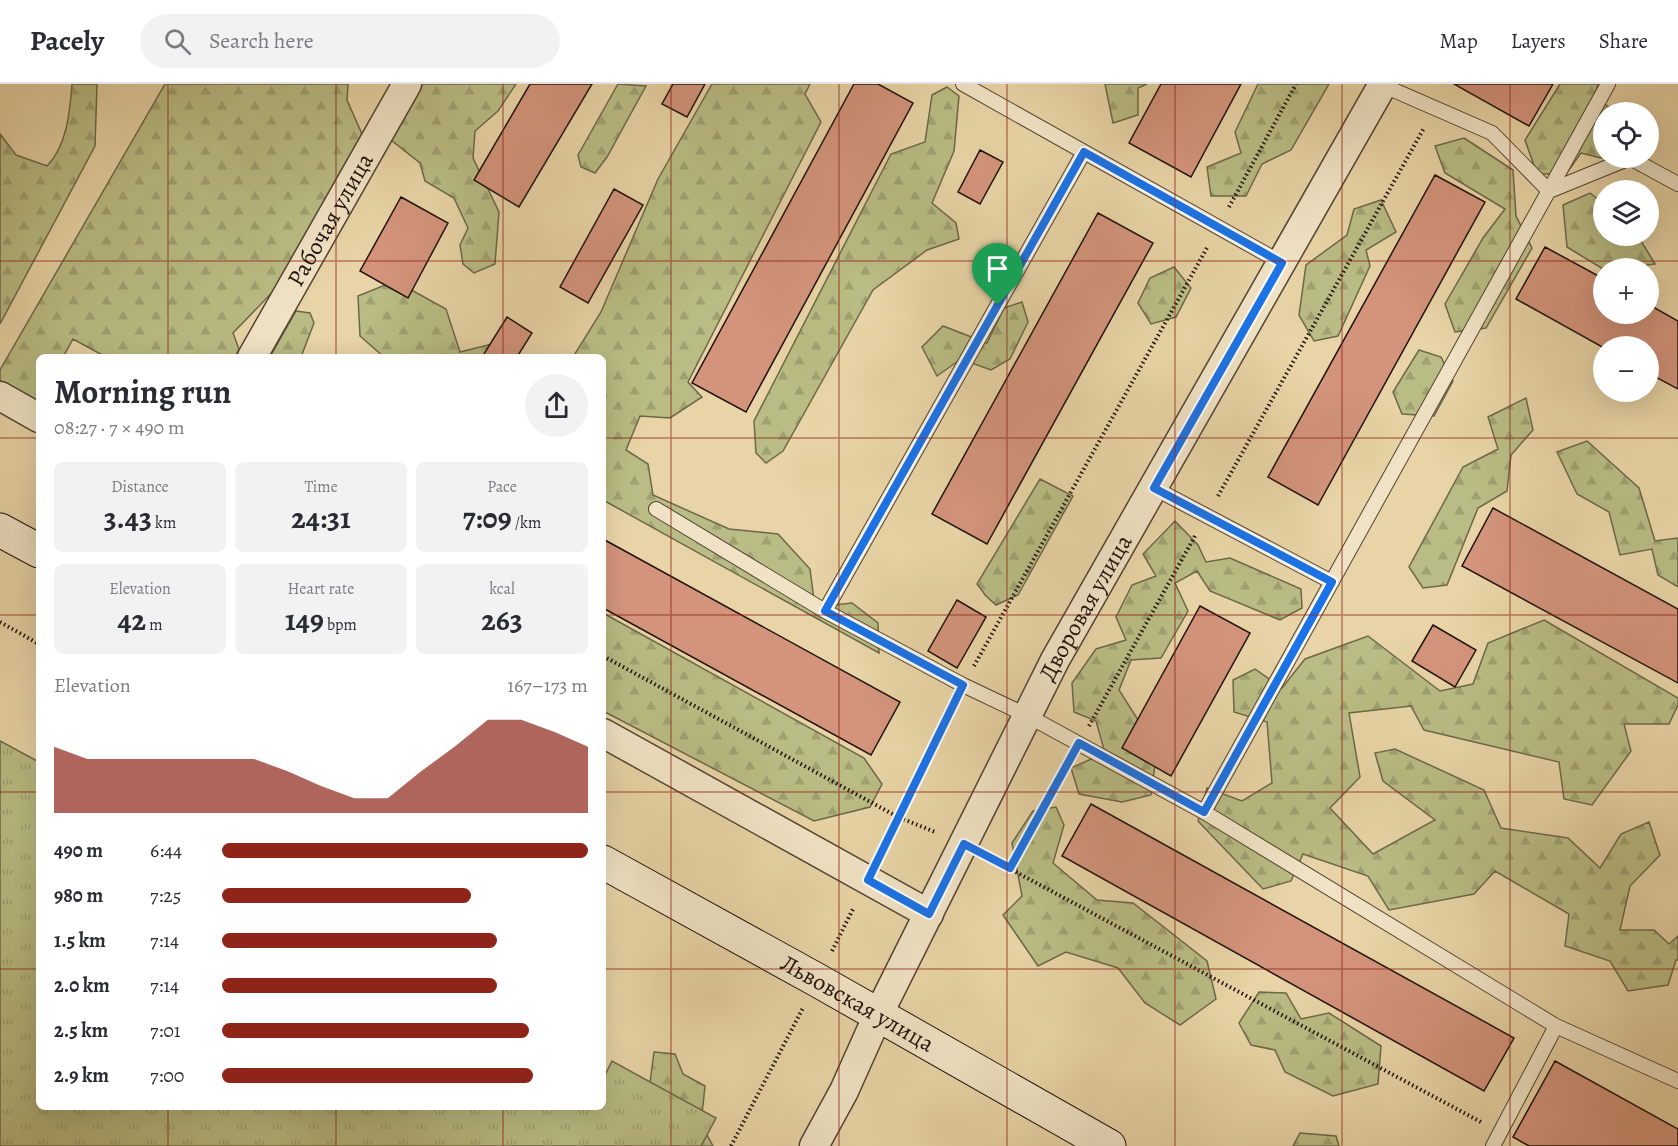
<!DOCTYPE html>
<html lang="en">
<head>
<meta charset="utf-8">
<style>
  body { margin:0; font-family:Alegreya,serif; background:#f2f2f3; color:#2b2b33; height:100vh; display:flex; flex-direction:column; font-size:22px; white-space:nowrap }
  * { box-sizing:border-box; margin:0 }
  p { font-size:20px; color:#7c7c81 }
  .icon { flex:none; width:33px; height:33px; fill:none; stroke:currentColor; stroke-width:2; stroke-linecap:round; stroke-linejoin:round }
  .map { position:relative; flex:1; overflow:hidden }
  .sheet { position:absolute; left:36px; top:270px; width:570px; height:756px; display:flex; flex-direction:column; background:#fff; border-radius:9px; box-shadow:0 6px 24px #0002 }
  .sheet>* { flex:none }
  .controls { position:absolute; left:1593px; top:18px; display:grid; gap:12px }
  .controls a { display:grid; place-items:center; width:66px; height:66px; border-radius:50%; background:#fff; box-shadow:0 6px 24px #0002; font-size:30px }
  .pin { position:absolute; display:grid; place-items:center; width:51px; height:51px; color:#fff; margin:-62px -26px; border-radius:50% 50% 50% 0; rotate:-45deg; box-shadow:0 0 6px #0007 }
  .pin .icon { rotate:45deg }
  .round { display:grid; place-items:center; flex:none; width:63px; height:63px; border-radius:32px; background:#f2f2f3 }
  .summary { display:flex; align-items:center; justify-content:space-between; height:102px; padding:0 18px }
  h1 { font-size:33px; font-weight:700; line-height:45px }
  .metrics { display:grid; grid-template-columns:repeat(3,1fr); gap:9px; height:102px; padding:6px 18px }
  .metrics div { display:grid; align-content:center; border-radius:9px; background:#f2f2f3; text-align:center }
  .metrics b { font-size:30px; font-weight:700 }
  .metrics small { font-size:16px; font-weight:400 }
  .metrics p { font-size:16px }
  .chart { height:168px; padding:12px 18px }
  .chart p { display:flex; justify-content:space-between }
  .chart svg { width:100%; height:108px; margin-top:6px; fill:#8f2418; opacity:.7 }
  ul { padding:0 18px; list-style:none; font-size:20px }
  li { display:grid; grid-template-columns:96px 72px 1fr; align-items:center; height:45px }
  li i { height:15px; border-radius:8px; background:#8f2418 }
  header { display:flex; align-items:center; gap:36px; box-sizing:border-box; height:84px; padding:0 30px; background:#fff; border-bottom:2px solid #e1e1e2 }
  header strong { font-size:28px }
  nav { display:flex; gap:33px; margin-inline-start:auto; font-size:21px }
  .search { width:420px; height:54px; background:#f2f2f3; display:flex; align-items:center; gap:15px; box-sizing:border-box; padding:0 21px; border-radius:33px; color:#7c7c81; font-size:22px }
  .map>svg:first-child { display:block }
</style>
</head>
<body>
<header>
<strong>Pacely</strong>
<div class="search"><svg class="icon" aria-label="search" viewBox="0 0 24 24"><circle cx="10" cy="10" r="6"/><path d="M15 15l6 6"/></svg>Search here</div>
<nav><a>Map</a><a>Layers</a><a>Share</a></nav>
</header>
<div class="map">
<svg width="1678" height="1062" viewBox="0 0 1678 1062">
  <defs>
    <pattern id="forest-firs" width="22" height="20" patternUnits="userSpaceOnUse" patternTransform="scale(1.5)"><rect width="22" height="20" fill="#b9bc84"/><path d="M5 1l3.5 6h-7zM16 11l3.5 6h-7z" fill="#9fa171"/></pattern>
    <pattern id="park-tufts" width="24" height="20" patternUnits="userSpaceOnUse" patternTransform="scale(1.5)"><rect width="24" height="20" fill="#b9bc84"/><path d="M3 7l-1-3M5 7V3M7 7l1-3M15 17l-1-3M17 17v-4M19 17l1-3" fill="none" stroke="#9fa171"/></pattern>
  </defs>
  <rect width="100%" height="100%" fill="#e8d4a6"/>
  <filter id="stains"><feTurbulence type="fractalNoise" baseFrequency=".00333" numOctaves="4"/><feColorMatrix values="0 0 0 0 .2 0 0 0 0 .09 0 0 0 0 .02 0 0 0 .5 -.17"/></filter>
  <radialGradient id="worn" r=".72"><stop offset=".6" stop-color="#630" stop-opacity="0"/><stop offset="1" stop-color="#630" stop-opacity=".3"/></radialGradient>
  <!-- forest -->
  <path fill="url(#forest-firs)" stroke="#6c6848" stroke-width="1.5" d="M72,0H97L95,62L0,240V50L16,71L47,82C67,62 70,27 72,0Z
    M165,0H348L347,16L362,50L287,193L233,249L239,265L235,273H106L73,255L63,273H39V315L25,322L5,311L0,295V286Z
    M413,0H516L498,27L475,47L473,74L499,128L495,180L474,189L463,180L460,161L468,144L454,114L425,97L420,79L391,56Z
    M618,0L646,2L607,73L595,89L581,83L578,71Z
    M712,0H810L805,10L821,38L688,298L702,313L670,334L640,332L626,366L648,380L653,411L729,445L778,450L810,485L815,523L852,519L878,539L879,569L603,416V319L606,312L603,310V273H573L601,228L658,95Z
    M1105,0H1147L1138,4V31L1113,39Z
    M1258,0H1329L1291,66L1262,80L1246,112H1211L1207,83L1241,69L1235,48Z
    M1560,0H1598L1595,11L1614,28H1604V74H1607L1605,75L1581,69L1566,90H1537L1525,56Z
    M947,3L959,12L954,67L932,119L956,139L959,155L927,166L873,206L783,367L766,379L756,369L754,337L891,70L925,58L932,11Z
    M1464,54L1513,86L1516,132L1532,164L1486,244L1455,248L1445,220L1483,154L1505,125L1445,89L1435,62Z
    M1590,109L1603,119L1604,152H1638L1655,180L1626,184L1603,185L1567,163L1563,121Z
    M1381,116L1396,148L1366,166L1370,182L1338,252L1314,257L1299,231L1306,181L1347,151L1354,125Z
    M1174,183L1191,204L1176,233L1151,240L1138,219L1150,194Z
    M395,197L446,225L460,268L500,258L516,273H384L360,252L358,212Z
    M1022,218L1028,238L1010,275L991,286L961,275L937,292L922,263L943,242L987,259L1004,224Z
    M296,227L310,229L314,239L301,273H270Z
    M1419,266L1441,273L1453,297L1434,332L1402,330L1393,308Z
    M1526,314L1533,346L1511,371L1507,407L1478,424L1447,501L1423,504L1409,483L1463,383L1498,365L1488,333Z
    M1587,357L1639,404L1655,457L1678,454V503L1658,491L1652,465L1620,471L1609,428L1577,410L1557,368Z
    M1040,395L1073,412L1018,511L996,521L986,512L977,500Z
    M1175,437L1198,461L1206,478L1230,474L1301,505L1302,524L1280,536L1210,507L1197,487L1175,499L1188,527L1161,574L1131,576L1119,606L1157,666L1151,711L1122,718L1079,710L1071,684L1105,669L1096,637L1074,628L1072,599L1096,565L1126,556L1116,533L1132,501L1156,492L1143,470Z
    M603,529L864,674L882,700L870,723L814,737L603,627Z
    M1544,536L1678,614V621L1669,640H1624L1631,667L1592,721L1564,715L1559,678L1424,646L1411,622L1349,629L1360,693L1330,724L1373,770L1435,736L1383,697L1375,669L1395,665L1484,706L1501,744L1568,754L1600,784L1621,750L1649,738L1660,771L1630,802L1620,846H1654L1669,860L1678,852V876H1676L1668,901L1628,907L1610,877L1565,862L1569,830L1495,787L1474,810L1389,826L1368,792L1303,770L1291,797L1263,805L1198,737L1207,704L1242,717L1272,699L1267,638L1234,628L1233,596L1255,585L1282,604L1305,575L1368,552L1440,607L1473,600L1488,559Z
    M1056,723L1064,741L1053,779L1097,816L1133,819L1207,877L1216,915L1180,941L1145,919L1118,884L1066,868L1038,882L1003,831L1022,812L1012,759L1033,727Z
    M1259,908L1286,909L1301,935L1329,929L1381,962L1378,1000L1333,1012L1285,988L1275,966L1251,961L1239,939Z
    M654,968L675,970L683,990L705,1002L701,1040L713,1062H680L648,1014Z
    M1300,1049L1336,1052L1339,1062H1293Z"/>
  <!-- park -->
  <path fill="url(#park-tufts)" stroke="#6c6848" stroke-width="1.5" d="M0,657L39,678V1023H603V995L612,977L716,1034L701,1062H0Z"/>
  <!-- building -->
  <path fill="#d3947b" stroke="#20130d" stroke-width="1.5" d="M530,0H592L519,123L474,96Z
    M673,0H705L687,33L662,20Z
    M854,0H878L913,19L746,328L692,299Z
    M1161,0H1241L1191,93L1129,59Z
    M1454,0H1553L1529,42Z
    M980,66L1003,78L980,120L958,108Z
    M1435,91L1485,118L1318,421L1268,393Z
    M614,105L643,121L588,219L560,203Z
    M401,113L448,139L408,214L360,187Z
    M1098,129L1153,159L987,460L932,430Z
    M1545,163L1604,195V230H1648V220L1678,237V305L1648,289V262L1604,264L1516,215Z
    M507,233L532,249L517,273H482Z
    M1493,424L1678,525V599L1462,482Z
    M603,455L900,618L871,671L603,524Z
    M957,516L986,533L957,584L928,567Z
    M1200,522L1250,549L1171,692L1122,664Z
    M1433,541L1476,566L1455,603L1412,577Z
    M1091,720L1514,954L1484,1007L1062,772Z
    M1555,977L1678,1045V1062H1529L1513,1053Z"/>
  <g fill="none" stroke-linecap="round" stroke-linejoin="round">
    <!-- service casing -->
    <g stroke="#524333" stroke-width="16">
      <path id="service" d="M963,0L1282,179
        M1382,1L1492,49L1549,107L1630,74L1678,100
        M1154,404L1332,498
        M656,425L825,527L963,601L1028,632L1204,728L1556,942L1678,997
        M825,527L1084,68
        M1204,728L1608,0
        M1493,1062L1556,942"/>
    </g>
    <!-- minor casing -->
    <g stroke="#524333" stroke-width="31">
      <g id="minor">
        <path id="s1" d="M252,273L407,0"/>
        <path d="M0,312L39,334"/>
        <path d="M603,649L929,830"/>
        <path id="s2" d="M814,1062L844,1007L878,931L1055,576L1383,0"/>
      </g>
    </g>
    <!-- secondary casing -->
    <g stroke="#20130d" stroke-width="35">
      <g id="secondary">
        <path d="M0,446L39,467"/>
        <path id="s3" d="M603,778L817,896L1109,1062"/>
      </g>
    </g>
    <!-- path -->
    <path stroke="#20130d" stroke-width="4" stroke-dasharray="1.5 3" stroke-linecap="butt" d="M1229,123L1296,0
      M1218,412L1424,44
      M0,538L39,560
      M603,572L898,733L935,748
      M974,582L1208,162
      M1089,642L1195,452
      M880,770L954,621
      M988,773L1481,1038
      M1010,784L1068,680
      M832,867L854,823
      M731,1062L803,924"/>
    <!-- service -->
    <use href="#service" stroke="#f0e3c5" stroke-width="14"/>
    <!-- minor -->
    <use href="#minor" stroke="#f0e3c5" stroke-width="28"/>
    <!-- secondary -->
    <use href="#secondary" stroke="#f0e3c5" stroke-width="33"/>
  </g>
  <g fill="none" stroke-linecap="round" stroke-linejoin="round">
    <!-- route casing -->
    <g stroke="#fff" stroke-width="12">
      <path id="route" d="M1084,68L1282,179L1154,404L1332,498L1204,728L1079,659L1010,784L964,760L929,830L868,796L963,601L825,527Z"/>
    </g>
    <!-- route -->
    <use href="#route" stroke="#1a73e8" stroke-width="8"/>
  </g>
  <!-- grid -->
  <path fill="none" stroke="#8f2418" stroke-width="1.5" stroke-opacity="0.55" d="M168,0V273M336,0V273M503,0V273M671,0V1062M839,0V1062M1007,0V1062M1175,0V1062M1342,0V1062M1510,0V1062M0,177H1678M0,354H39M603,354H1678M0,531H39M603,531H1678M0,708H39M603,708H1678M0,885H39M603,885H1678M168,1023V1062M336,1023V1062M503,1023V1062"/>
  <g text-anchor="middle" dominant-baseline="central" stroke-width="5" stroke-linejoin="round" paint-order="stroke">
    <!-- street labels -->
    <g font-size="24" fill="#20130d" stroke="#f0e3c5">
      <text stroke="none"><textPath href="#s1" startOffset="158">Рабочая улица</textPath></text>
      <text stroke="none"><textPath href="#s2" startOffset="603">Дворовая улица</textPath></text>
      <text stroke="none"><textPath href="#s3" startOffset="291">Львовская улица</textPath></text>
    </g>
  </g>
  <rect width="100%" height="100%" filter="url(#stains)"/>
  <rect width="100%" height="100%" fill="url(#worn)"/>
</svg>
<div class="controls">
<a><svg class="icon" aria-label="locate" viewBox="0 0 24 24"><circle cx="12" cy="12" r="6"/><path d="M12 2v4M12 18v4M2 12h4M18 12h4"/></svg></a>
<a><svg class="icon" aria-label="layers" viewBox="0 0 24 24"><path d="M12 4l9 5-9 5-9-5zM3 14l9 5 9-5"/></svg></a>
<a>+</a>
<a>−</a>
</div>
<div class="pin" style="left:998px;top:221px;background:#1e9e55"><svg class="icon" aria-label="arrive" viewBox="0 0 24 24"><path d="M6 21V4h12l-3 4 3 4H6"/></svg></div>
<section class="sheet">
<div class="summary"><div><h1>Morning run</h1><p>08:27 · 7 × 490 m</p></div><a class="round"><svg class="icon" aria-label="share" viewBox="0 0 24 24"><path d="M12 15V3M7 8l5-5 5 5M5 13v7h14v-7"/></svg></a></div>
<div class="metrics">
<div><p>Distance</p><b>3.43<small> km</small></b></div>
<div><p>Time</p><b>24:31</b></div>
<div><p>Pace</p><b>7:09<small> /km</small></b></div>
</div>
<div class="metrics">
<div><p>Elevation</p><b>42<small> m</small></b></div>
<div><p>Heart rate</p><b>149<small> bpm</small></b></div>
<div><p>kcal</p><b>263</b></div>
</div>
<div class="chart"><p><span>Elevation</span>167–173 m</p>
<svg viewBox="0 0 160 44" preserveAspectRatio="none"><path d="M0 44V17L10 22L20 22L30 22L40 22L50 22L60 22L70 27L80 33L90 38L100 38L110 27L120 17L130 6L140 6L150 11L160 17V44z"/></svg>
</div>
<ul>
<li><b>490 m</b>6:44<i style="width:100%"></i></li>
<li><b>980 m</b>7:25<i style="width:68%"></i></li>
<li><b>1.5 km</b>7:14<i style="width:75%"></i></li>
<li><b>2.0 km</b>7:14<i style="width:75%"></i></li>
<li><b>2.5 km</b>7:01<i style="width:84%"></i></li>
<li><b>2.9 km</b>7:00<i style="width:85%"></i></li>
</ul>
</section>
</div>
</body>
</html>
